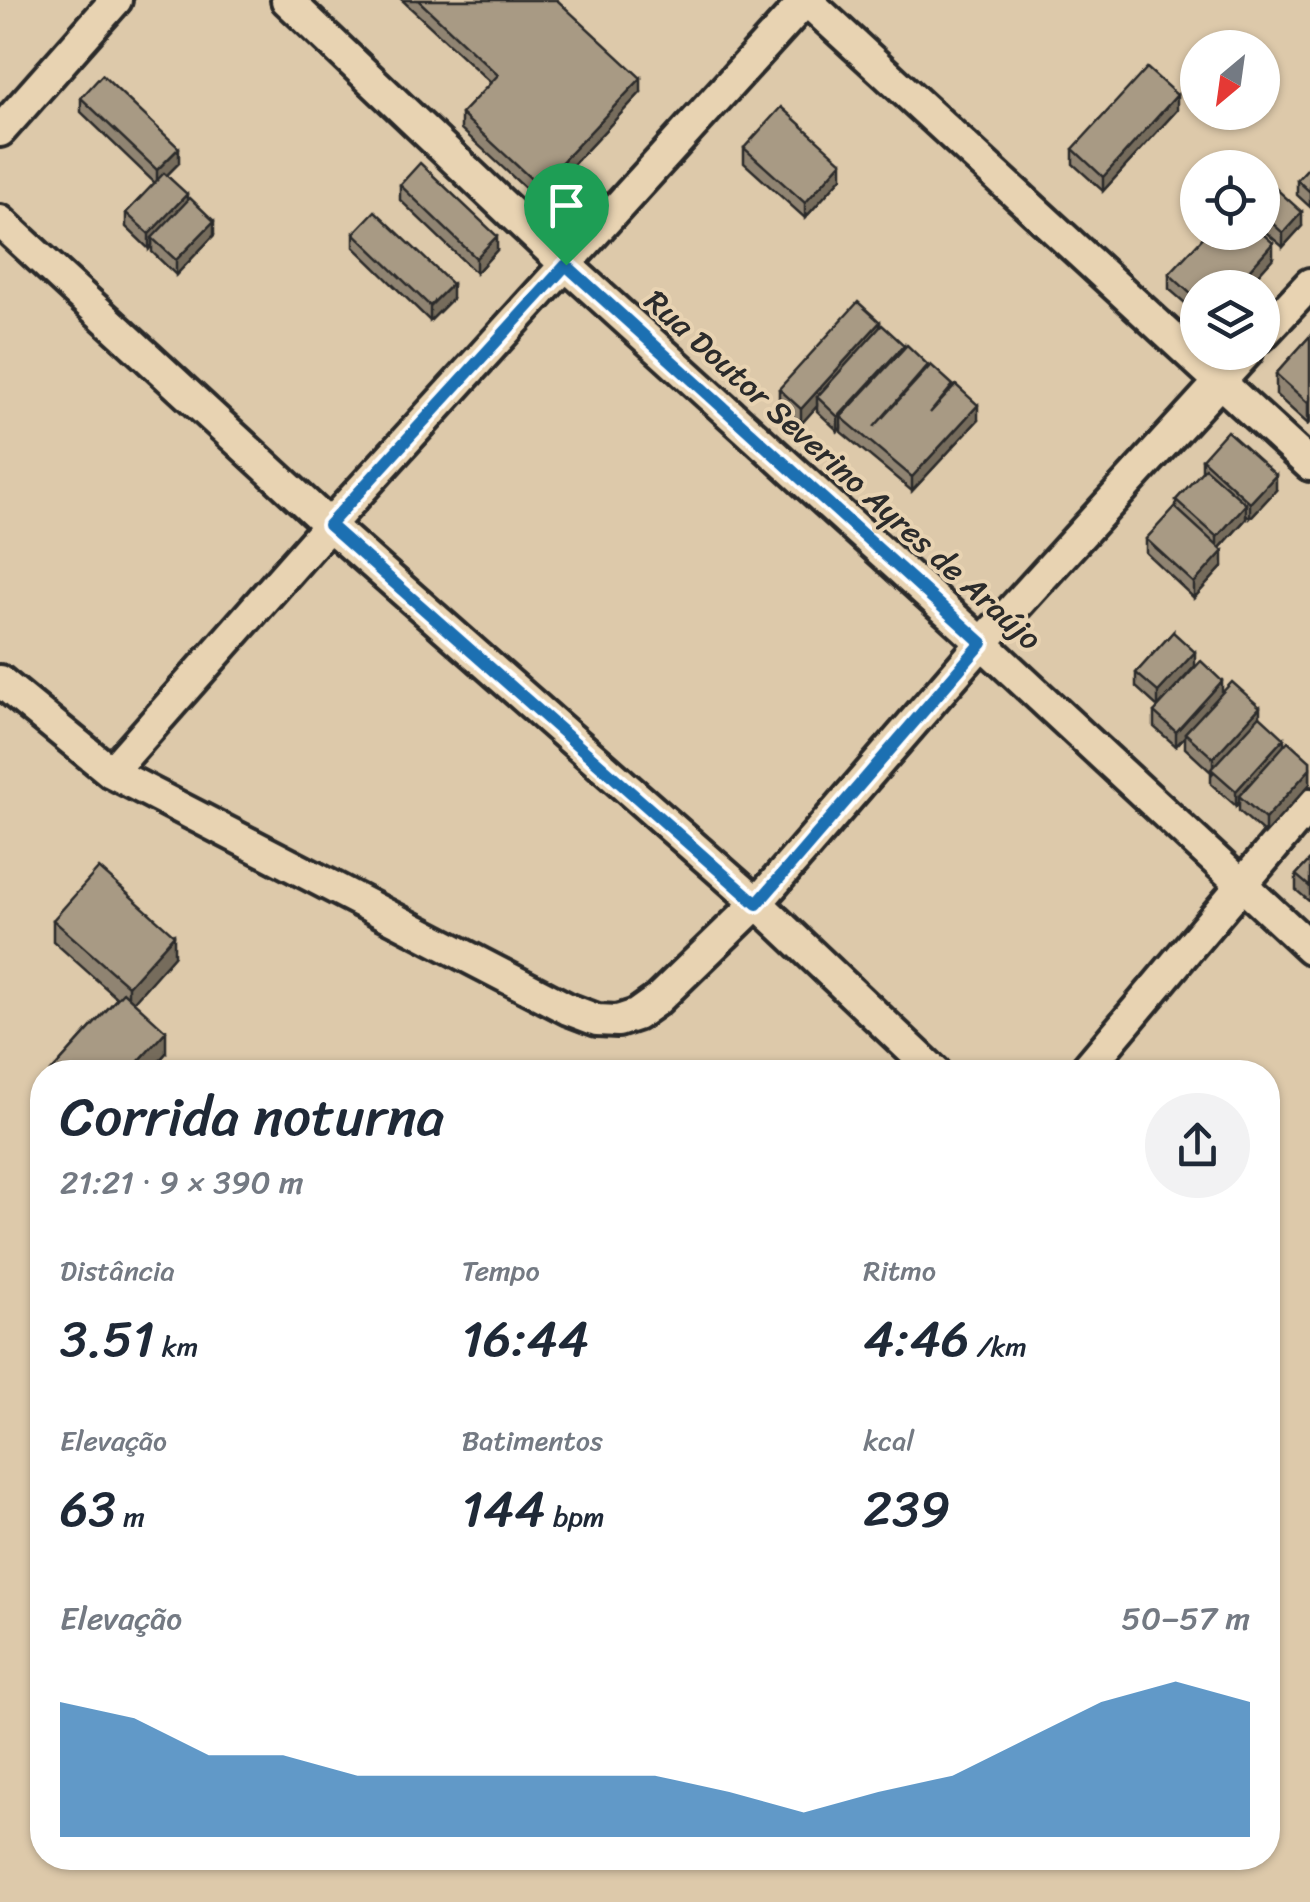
<!DOCTYPE html>
<html lang="pt">
<head>
<meta charset="utf-8">
<style>
  body { margin:0; font-family:Sriracha,sans-serif; background:#f2f2f3; color:#1f2937; height:100vh; display:flex; flex-direction:column; font-size:38px; white-space:nowrap }
  * { box-sizing:border-box; margin:0 }
  p { font-size:32px; color:#747a83 }
  .icon { flex:none; width:55px; height:55px; fill:none; stroke:currentColor; stroke-width:2; stroke-linecap:round; stroke-linejoin:round }
  .map { position:relative; flex:1; overflow:hidden }
  .details { position:absolute; left:30px; top:1060px; width:1250px; height:810px; display:flex; flex-direction:column; background:#fff; border-radius:40px; box-shadow:0 2px 8px #0004 }
  .details>* { flex:none }
  .needle { width:65px; rotate:209deg }
  .controls { position:absolute; left:1180px; top:30px; display:grid; gap:20px }
  .controls a { display:grid; place-items:center; width:100px; height:100px; border-radius:50%; background:#fff; box-shadow:0 2px 8px #0004; font-size:50px }
  .pin { position:absolute; display:grid; place-items:center; width:85px; height:85px; color:#fff; margin:-102px -42px; border-radius:50% 50% 50% 0; rotate:-45deg; box-shadow:0 0 10px #0007 }
  .pin .icon { rotate:45deg }
  .round { display:grid; place-items:center; flex:none; width:105px; height:105px; border-radius:52px; background:#f2f2f3 }
  .head { display:flex; align-items:center; justify-content:space-between; height:170px; padding:0 30px }
  h1 { font-size:55px; font-weight:600; line-height:75px }
  .metrics { display:grid; grid-template-columns:repeat(3,1fr); gap:15px; height:170px; padding:10px 30px }
  .metrics div { display:grid; align-content:center }
  .metrics b { font-size:50px; font-weight:600 }
  .metrics small { font-size:28px; font-weight:400 }
  .metrics p { font-size:28px }
  .chart { height:280px; padding:20px 30px }
  .chart p { display:flex; justify-content:space-between }
  .chart svg { width:100%; height:180px; margin-top:10px; fill:#1f6fb2; opacity:.7 }
  .map>svg:first-child { display:block }
</style>
</head>
<body>
<div class="map">
<svg width="1310" height="1902" viewBox="0 0 1310 1902">
  <rect width="100%" height="100%" fill="#ddc9aa"/>
  <filter id="ink" filterUnits="userSpaceOnUse"><feTurbulence type="fractalNoise" baseFrequency=".01" numOctaves="2"/><feDisplacementMap in="SourceGraphic" scale="20" xChannelSelector="R" yChannelSelector="G"/><feConvolveMatrix kernelMatrix="1 2 1 2 8 2 1 2 1" color-interpolation-filters="sRGB"/></filter>
  <g filter="url(#ink)">
    <g fill="none" stroke-linecap="round" stroke-linejoin="round">
      <!-- minor casing -->
      <g stroke="#2b2b2b" stroke-width="38">
        <path id="minor" d="M287,0L566,265L982,643L1310,948
          M806,0L1310,465
          M0,131L116,0
          M0,221L329,525L757,903L935,1072
          M1262,335L1310,284
          M0,681L111,772L568,1009L597,1020L618,1021L636,1015L657,1000L757,903L982,643L1247,352
          M111,772L329,525L806,0
          M1084,1072L1310,804"/>
      </g>
      <!-- minor -->
      <use href="#minor" stroke="#e8d3b2" stroke-width="30"/>
    </g>
    <!-- wall -->
    <path fill="#908472" stroke="#2b2b2b" stroke-width="2.5" d="M402,0H557L641,92L539,201L461,129V114L491,83Z
      M81,98L179,163L167,175L214,235L176,275L152,252V245L149,249L126,227V213L155,183L81,112Z
      M1177,110L1103,191L1073,164V149Z
      M744,148L842,177L805,218L744,163Z
      M1310,166V207L1297,195V180Z
      M1262,176L1302,226L1283,247L1262,229Z
      M400,185L497,250L476,273L400,200Z
      M354,233L452,299L430,321L354,247Z
      M1273,258L1246,288H1198V303L1192,309L1169,289V274Z
      M880,327L953,388L978,420L912,491L841,432V428L838,431L817,411V406L801,424L779,404V389Z
      M1310,336V422L1308,424L1276,395V374Z
      M1202,459L1276,490L1250,518L1246,514V519L1220,548L1223,566L1194,598L1146,553V539L1176,509V500L1202,472Z
      M1173,632L1158,707L1136,687V673Z
      M1222,692L1260,717L1284,746L1310,761V784L1265,834L1239,811V802L1236,806L1211,784V772L1185,748V736L1176,746L1154,727V712Z
      M1310,860V902L1296,890V875Z
      M53,920L174,956L133,1001L166,1053L149,1072H51L117,998L53,941Z
      M42,1082V1113L38,1109V1087Z"/>
    <!-- shaded-wall -->
    <path fill="#766c5c" stroke="#2b2b2b" stroke-width="2.5" d="M641,78V92L539,201V186Z
      M1177,95V110L1103,191V177Z
      M179,148V163L157,185V170Z
      M842,162V177L805,218V203Z
      M187,194V209L152,238V245L149,249V234Z
      M1302,212V226L1283,247V233Z
      M214,221V235L176,275V260Z
      M497,236V250L476,273V258Z
      M1273,243V258L1246,288H1233Z
      M452,284V299L430,321V306Z
      M1198,288V303L1192,309V295Z
      M880,322V336L817,397V406L801,424V409Z
      M904,345V360L841,417V428L838,431V417Z
      M1310,400V422L1308,424V403Z
      M978,405V420L912,491V477Z
      M1276,475V490L1250,518V503Z
      M1246,504V519L1217,551V537Z
      M1223,551V566L1194,598V583Z
      M1195,652V666L1158,707V692Z
      M1222,681V695L1185,733V736L1176,746V732Z
      M1260,707V722L1213,773V758Z
      M1284,738V752L1239,796V802L1236,806V791Z
      M1310,769V784L1265,834V819Z
      M174,935V956L128,1008V986Z
      M166,1031V1053L149,1072H129Z"/>
    <!-- building -->
    <path fill="#a89a84" stroke="#2b2b2b" stroke-width="2.5" d="M418,0H557L641,78L539,186L461,114L498,75Z
      M1147,68L1177,95L1103,177L1073,149Z
      M102,75L179,148L157,170L81,98Z
      M781,107L842,162L805,203L744,148Z
      M420,163L497,236L476,258L400,185Z
      M1310,166V192L1297,180Z
      M164,173L187,194L149,234L126,213Z
      M1262,176L1302,212L1283,233L1262,214Z
      M190,198L214,221L176,260L152,238Z
      M375,211L452,284L430,306L354,233Z
      M1208,232H1261L1273,243L1233,288H1208L1203,282L1192,295L1169,274Z
      M858,302L880,322L801,409L779,389Z
      M882,325L904,345L838,417L817,397Z
      M1310,336V400L1308,403L1276,374Z
      M907,345L928,365L874,427L931,365L953,385L930,413L956,385L978,405L912,477L841,417Z
      M1227,431L1276,475L1250,503L1202,459Z
      M1205,468L1246,504L1217,537L1176,500Z
      M1175,507L1223,551L1194,583L1146,539Z
      M1173,632L1195,652L1158,692L1136,673Z
      M1201,661L1222,681L1176,732L1154,712Z
      M1232,682L1260,707L1213,758L1185,733Z
      M1260,716L1284,738L1236,791L1211,769Z
      M1288,741L1310,761V769L1265,819L1239,796Z
      M1310,860V887L1296,875Z
      M99,868L174,935L128,986L53,920Z
      M123,992L166,1031L129,1072H51Z"/>
  </g>
  <g fill="none" stroke-linecap="round" stroke-linejoin="round" filter="url(#ink)">
    <!-- route casing -->
    <g stroke="#fff" stroke-width="20">
      <path id="route" d="M566,265L982,643L757,904L329,525Z"/>
    </g>
    <!-- route -->
    <use href="#route" stroke="#1f6fb2" stroke-width="12"/>
  </g>
  <g text-anchor="middle" dominant-baseline="central" stroke-width="8" stroke-linejoin="round" paint-order="stroke">
    <!-- street labels -->
    <g font-size="32" fill="#2b2b2b" stroke="#e8d3b2">
      <text transform="translate(843 470) rotate(42)">Rua Doutor Severino Ayres de Araújo</text>
    </g>
  </g>
</svg>
<div class="controls">
<a><svg class="needle" viewBox="-14 -14 28 28"><path d="M0-13l5 13h-10z" fill="#e53935"/><path d="M0 13l5-13h-10z" fill="#747a83"/></svg></a>
<a><svg class="icon" aria-label="locate" viewBox="0 0 24 24"><circle cx="12" cy="12" r="6"/><path d="M12 2v4M12 18v4M2 12h4M18 12h4"/></svg></a>
<a><svg class="icon" aria-label="layers" viewBox="0 0 24 24"><path d="M12 4l9 5-9 5-9-5zM3 14l9 5 9-5"/></svg></a>
</div>
<div class="pin" style="left:566px;top:265px;background:#1e9e55"><svg class="icon" aria-label="arrive" viewBox="0 0 24 24"><path d="M6 21V4h12l-3 4 3 4H6"/></svg></div>
<section class="details">
<div class="head"><div><h1>Corrida noturna</h1><p>21:21 · 9 × 390 m</p></div><a class="round"><svg class="icon" aria-label="share" viewBox="0 0 24 24"><path d="M12 15V3M7 8l5-5 5 5M5 13v7h14v-7"/></svg></a></div>
<div class="metrics">
<div><p>Distância</p><b>3.51<small> km</small></b></div>
<div><p>Tempo</p><b>16:44</b></div>
<div><p>Ritmo</p><b>4:46<small> /km</small></b></div>
</div>
<div class="metrics">
<div><p>Elevação</p><b>63<small> m</small></b></div>
<div><p>Batimentos</p><b>144<small> bpm</small></b></div>
<div><p>kcal</p><b>239</b></div>
</div>
<div class="chart"><p><span>Elevação</span>50–57 m</p>
<svg viewBox="0 0 160 44" preserveAspectRatio="none"><path d="M0 44V11L10 15L20 24L30 24L40 29L50 29L60 29L70 29L80 29L90 33L100 38L110 33L120 29L130 20L140 11L150 6L160 11V44z"/></svg>
</div>
</section>
</div>
</body>
</html>
